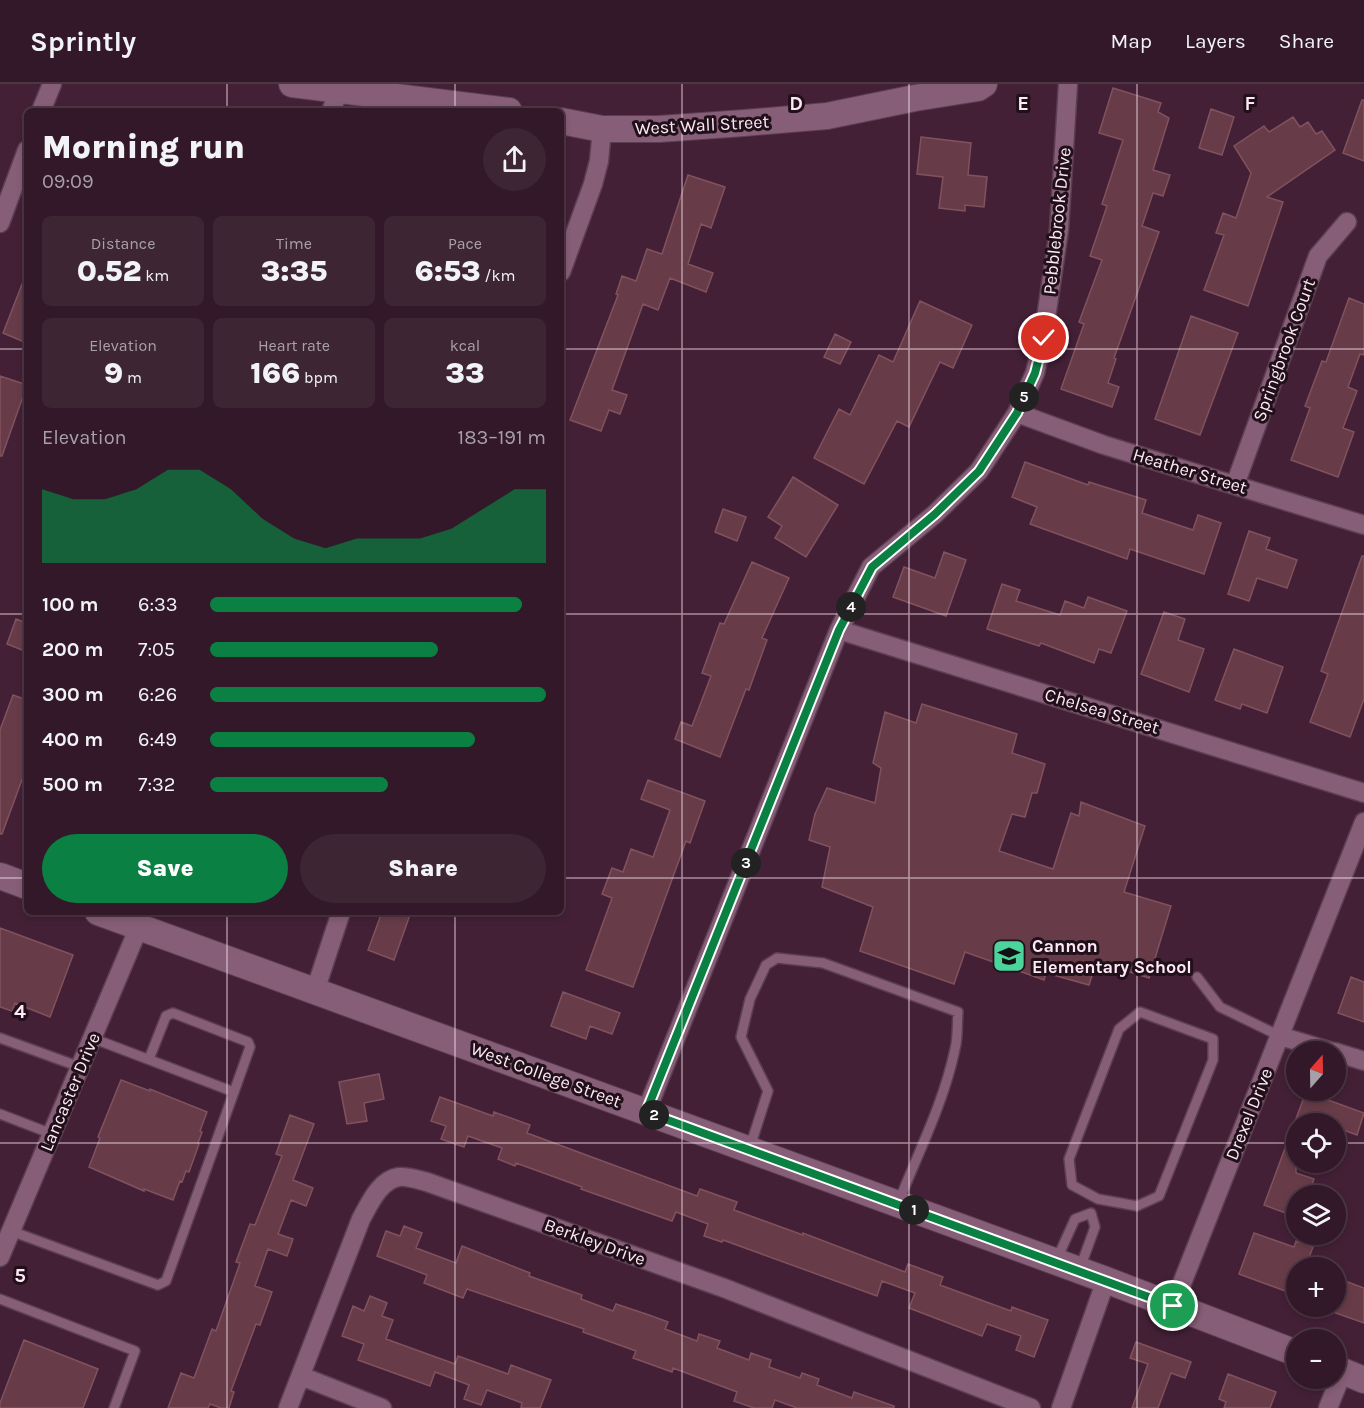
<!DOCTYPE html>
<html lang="en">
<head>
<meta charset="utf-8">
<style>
  body { margin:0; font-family:Karla,sans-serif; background:#3d2534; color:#f1f3f6; height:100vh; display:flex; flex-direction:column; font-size:22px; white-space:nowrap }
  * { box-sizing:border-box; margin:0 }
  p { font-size:20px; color:#a8a0a8 }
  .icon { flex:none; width:33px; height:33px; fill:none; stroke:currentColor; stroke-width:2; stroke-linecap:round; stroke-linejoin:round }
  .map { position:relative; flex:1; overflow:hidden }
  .drawer { position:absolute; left:24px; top:24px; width:540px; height:807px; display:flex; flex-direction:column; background:#321828; border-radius:9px; box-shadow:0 3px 9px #0003,0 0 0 2px #4d3745 }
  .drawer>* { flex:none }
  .needle { width:39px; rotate:20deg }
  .buttons { position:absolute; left:1286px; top:957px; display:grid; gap:12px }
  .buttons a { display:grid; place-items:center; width:60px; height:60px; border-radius:50%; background:#321828; box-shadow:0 3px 9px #0003,0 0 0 2px #4d3745; font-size:30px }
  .pin { position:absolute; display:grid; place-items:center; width:51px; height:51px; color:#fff; margin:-26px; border:3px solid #fff; border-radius:50%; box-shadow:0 2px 6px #0007 }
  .km { position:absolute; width:30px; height:30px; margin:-15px; border-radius:50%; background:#222; color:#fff; font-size:16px; line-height:30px; text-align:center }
  .round { display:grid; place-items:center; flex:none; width:63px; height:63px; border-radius:32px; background:#3d2534 }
  .overview { display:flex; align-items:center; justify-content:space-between; height:102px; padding:0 18px }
  h1 { font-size:33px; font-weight:800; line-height:45px }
  .stats { display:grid; grid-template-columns:repeat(3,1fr); gap:9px; height:102px; padding:6px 18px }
  .stats div { display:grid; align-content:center; border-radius:9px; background:#3d2534; text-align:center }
  .stats b { font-size:30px; font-weight:800 }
  .stats small { font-size:16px; font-weight:400 }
  .stats p { font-size:16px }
  .chart { height:168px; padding:12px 18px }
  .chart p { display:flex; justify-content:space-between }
  .chart svg { width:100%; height:108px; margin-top:6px; fill:#0b8043; opacity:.7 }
  .action { display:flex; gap:12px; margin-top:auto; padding:12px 18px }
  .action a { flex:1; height:69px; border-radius:36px; background:#0b8043; color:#fff; font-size:24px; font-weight:800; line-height:69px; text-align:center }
  .action a+a { background:#3d2534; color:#f1f3f6 }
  ul { padding:0 18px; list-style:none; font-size:20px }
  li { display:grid; grid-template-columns:96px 72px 1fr; align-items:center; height:45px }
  li i { height:15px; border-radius:8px; background:#0b8043 }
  header { display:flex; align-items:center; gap:36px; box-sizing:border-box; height:84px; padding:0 30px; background:#321828; border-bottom:2px solid #4d3745 }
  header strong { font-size:28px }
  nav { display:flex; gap:33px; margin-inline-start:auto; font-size:21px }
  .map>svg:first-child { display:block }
</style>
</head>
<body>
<header>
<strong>Sprintly</strong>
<nav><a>Map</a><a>Layers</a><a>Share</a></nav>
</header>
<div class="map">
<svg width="1364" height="1324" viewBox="0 0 1364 1324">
  <rect width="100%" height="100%" fill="#432036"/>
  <!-- building -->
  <path fill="#673c48" stroke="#80525e" stroke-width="1.5" d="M1113,4L1161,19L1158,28L1169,34L1153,86L1170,91L1163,112L1153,109L1142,142L1159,148L1114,274L1116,275L1108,299L1119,303L1112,323L1061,305L1084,240L1079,238L1102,176L1090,172L1107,122L1102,120L1123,56L1099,49Z
    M1362,16H1364V77L1343,69Z
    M1211,25L1234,33L1222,71L1199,64Z
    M1293,33L1300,43L1308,38L1316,50L1322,47L1335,66L1267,113L1283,118L1248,222L1204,206L1224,151L1216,149L1223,129L1236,134L1251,89L1234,62L1264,42L1269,48Z
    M921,53L971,59L968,91L987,93L984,123L965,121V127L939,124L943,93L917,90Z
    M688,91L725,103L711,144L701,140L688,180L713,189L706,208L670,194L658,226L643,220L612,306L627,311L620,330L609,326L601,347L570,336L618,211L616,210L622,192L636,197L647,165L662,170Z
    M26,190H27V259L3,249Z
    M1349,214L1364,220V271L1360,270L1348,303L1357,307L1343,344L1354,348L1338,393L1291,376L1310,324L1305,322L1322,277L1326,278Z
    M920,217L972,241L953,284L940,278L909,343L897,337L864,400L814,374L839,325L850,331L879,271L893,278Z
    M1191,232L1238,249L1200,351L1155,335Z
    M835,250L851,258L840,280L824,273Z
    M0,292L27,301L2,372H0Z
    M1025,378L1088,401L1089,398L1146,416L1142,429L1193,446L1198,431L1221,439L1204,490L1130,465L1127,475L1030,440L1037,423L1012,413Z
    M793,393L838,421L806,473L775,454L782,442L768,433Z
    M723,425L746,433L737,457L715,448Z
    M1249,447L1270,454L1266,465L1297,476L1287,504L1257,494L1249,517L1228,510Z
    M944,468L966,476L946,532L893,513L904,483L935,494Z
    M1362,472H1364V615L1350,653L1310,638L1328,590L1321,587Z
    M752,478L789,494L762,554L767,556L749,606L746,605L720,673L675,655L681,638L692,642L711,592L702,589L720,539L724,540Z
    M1002,500L1020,506L1016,517L1060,531L1065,517L1084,524L1088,513L1127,527L1111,569L1099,565L1094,579L1041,559L1039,562L987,545Z
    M1164,528L1185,535L1178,556L1204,565L1189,608L1141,590Z
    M16,535L27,539V568L7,560Z
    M1234,565L1283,583L1267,629L1242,620L1240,625L1215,616Z
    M13,611L27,616V682L2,750H0V646Z
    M922,620L1017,650L1012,669L1045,680L1037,709H1032L1025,733L1012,730L999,767L1053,785L1071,729L1079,732L1081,718L1145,742L1124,808L1171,822L1149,894L1108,881L1107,885L1095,882L1089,901L1046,889L1044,896L965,868L954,900L860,867L873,823L822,803L830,763L809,756L815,730L827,704L875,719L881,684L873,679L885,628L916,639Z
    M648,696L705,717L690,759L686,757L633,903L586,886L612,814L602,810L612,784L623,788L631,765L653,773L670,726L641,715Z
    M382,828H411L394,876L368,866Z
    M0,844L73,871L50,933L15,919L12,927L0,923Z
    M1351,893L1364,898V938L1338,929Z
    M563,908L620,929L612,950L590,942L586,955L551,942Z
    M379,990L384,1015L364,1019L367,1037L347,1040L339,998Z
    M121,996L150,1007V1005L207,1028L200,1047L202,1048L198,1059L199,1060L189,1088L186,1087L182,1098L180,1097L173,1116L144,1105V1107L89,1083L100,1054L98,1053Z
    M1306,1008L1364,1029L1357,1051L1335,1043V1040H1294Z
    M440,1013L493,1032L494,1028L530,1041L527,1049L697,1112L700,1105L737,1118L734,1126L803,1151V1149L905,1188L908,1180L943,1193L940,1201L1011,1227L1012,1223L1048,1236L1034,1273L1016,1266L1021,1252L987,1240L982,1252L909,1224L915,1209L882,1197L877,1212L723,1156L722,1158L704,1152L708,1140L676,1128L672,1137L581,1105L582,1103L516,1079L515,1082L498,1075L502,1064L468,1052L464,1063L441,1055L446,1042L431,1037Z
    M290,1031L314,1040L293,1096L313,1104L306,1122L291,1116L278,1150L293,1155L287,1172L268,1165L255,1202L272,1208L260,1241L256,1240L231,1307L234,1308L229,1324H221L210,1320L208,1324H168L181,1289L194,1294L212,1245L216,1247L240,1179L236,1178L250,1140L255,1141L282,1072L276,1070Z
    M1294,1040H1296V1089L1314,1095L1308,1112H1296V1133L1264,1121Z
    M404,1142L422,1149L416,1164L456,1179L462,1162L530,1189L529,1192L582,1211L581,1215L613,1227L616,1220L649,1231L668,1238L665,1245L697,1257L699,1250L720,1257L717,1264L749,1276L751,1269L771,1276L769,1283L800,1294L802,1289L819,1295L817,1301L852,1314L854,1308L894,1322V1324H797L775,1316L772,1324H754L734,1317L737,1308L673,1284L672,1288L633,1274L636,1267L583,1248L584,1245L467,1205L463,1214L424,1199L427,1191L377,1172L386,1147L400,1152Z
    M1254,1149L1294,1163L1296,1157L1313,1163L1305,1184H1296V1211L1239,1190Z
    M1345,1197L1364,1204V1239L1333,1228Z
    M370,1212L387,1219L382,1232L393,1236L386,1255L455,1280L458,1272L508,1290L511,1281L551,1296L540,1324H521L522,1319L487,1306L481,1321L464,1315L469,1301L435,1288L430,1302L358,1276L364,1260L342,1252L353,1222L364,1227Z
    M24,1256L98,1285L83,1324H0V1319Z
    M1136,1258L1191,1278L1185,1294L1171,1289L1158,1324H1132L1148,1280L1130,1274Z
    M1228,1290L1276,1308L1270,1324H1224L1226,1318L1219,1315Z"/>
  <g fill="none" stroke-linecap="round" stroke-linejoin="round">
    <!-- lane casing -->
    <g stroke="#5c3e52" stroke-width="12">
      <path id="lane" d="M1197,893L1220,923L1280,952
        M1140,928L1213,955V976L1159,1112L1137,1122L1098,1115L1072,1101L1069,1075L1119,945Z
        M0,954L80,983
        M149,975L166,932L173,929L248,958L250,963L234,1008
        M0,1030L52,1050
        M750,1063L768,1007L741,953L750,915L766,881L777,874L823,879L958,928C957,940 958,954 955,965C944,1018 919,1067 899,1117
        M11,1147L158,1201L166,1197L234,1008L92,954
        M1056,1177L1075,1135L1091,1129L1095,1143L1080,1184
        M0,1215L135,1267L114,1324"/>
    </g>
    <!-- street casing -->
    <g stroke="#5c3e52" stroke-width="21">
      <path id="street" d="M41,27L52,0
        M331,27L339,7
        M0,139L27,66
        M561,188L593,100L599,77L602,45
        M1017,329L1104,361L1364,441
        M1235,401L1318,172L1347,138
        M839,546L1364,709
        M315,907L341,828
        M1280,952L1333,968
        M1335,968L1364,977
        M646,1028L839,546L871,483L935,430L979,387L1017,329L1035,289L1043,254L1059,146L1068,0
        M0,1173L139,843
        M1173,1222L1364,738
        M301,1292L382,1324
        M288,1324L361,1135C369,1121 379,1096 399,1093C407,1092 419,1096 427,1098L724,1204L1031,1324
        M1061,1324L1106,1196
        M1328,1324L1343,1287"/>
    </g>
    <!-- secondary casing -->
    <g stroke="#5c3e52" stroke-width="28">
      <path id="secondary" d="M292,0L509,27
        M561,37L602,45H659L744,39L827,32L915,14L978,4L984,0
        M0,792L27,802
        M98,828L1106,1196L1296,1269
        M1335,1284L1364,1296"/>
    </g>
    <!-- lane -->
    <use href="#lane" stroke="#875e77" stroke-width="9"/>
    <!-- street -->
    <use href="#street" stroke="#875e77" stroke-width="18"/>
    <!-- secondary -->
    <use href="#secondary" stroke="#875e77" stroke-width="26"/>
  </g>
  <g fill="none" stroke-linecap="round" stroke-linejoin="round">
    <!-- route casing -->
    <g stroke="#fff" stroke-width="12">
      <path id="route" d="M1044,254L1035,289L1017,329L979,387L935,430L872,483L839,546L646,1028L1173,1222"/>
    </g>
    <!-- route -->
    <use href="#route" stroke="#0b8043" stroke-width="8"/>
  </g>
  <!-- grid -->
  <path fill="none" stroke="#ffe7f5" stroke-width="1.5" stroke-opacity="0.55" d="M227,0V27M455,0V27M682,0V1324M909,0V1324M1137,0V1324M0,265H27M561,265H1364M0,530H27M561,530H1364M0,794H27M561,794H1364M227,828V1324M455,828V1324M0,1059H1296M1335,1059H1364"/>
  <!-- icons -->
  <defs>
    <g id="school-square" transform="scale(1.725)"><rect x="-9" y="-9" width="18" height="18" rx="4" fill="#4bd49c" stroke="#20101a"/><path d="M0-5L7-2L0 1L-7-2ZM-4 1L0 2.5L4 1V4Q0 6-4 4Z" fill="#111"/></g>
  </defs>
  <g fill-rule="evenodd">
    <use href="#school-square" x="1009" y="872"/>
  </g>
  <g text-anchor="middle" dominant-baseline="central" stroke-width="6" stroke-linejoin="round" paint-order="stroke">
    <!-- street labels -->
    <g font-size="18" fill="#ffe7f5" stroke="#20101a">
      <text transform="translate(702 41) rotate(-3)">West Wall Street</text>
      <text transform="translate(1057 137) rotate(-84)">Pebblebrook Drive</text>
      <text transform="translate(1284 266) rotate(-70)">Springbrook Court</text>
      <text transform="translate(1190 387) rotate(17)">Heather Street</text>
      <text transform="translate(1102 627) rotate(17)">Chelsea Street</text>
      <text transform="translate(546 991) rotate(20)">West College Street</text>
      <text transform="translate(70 1008) rotate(-67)">Lancaster Drive</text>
      <text transform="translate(1249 1030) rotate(-68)">Drexel Drive</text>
      <text transform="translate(595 1158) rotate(20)">Berkley Drive</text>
    </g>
    <!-- poi labels -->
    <g font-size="18" font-weight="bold" fill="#ffe7f5" stroke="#20101a" text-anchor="start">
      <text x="1032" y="862">Cannon<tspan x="1032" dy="21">Elementary School</tspan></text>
    </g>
  </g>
  <g font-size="20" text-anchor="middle" font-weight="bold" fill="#ffe7f5" stroke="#20101a" stroke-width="6" stroke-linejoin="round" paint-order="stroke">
    <text x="796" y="26">D</text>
    <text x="1023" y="26">E</text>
    <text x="1250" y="26">F</text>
    <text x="20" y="934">4</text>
    <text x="20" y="1198">5</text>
  </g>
</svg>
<div class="buttons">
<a><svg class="needle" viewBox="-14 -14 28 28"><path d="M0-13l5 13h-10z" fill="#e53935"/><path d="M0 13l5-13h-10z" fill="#a8a0a8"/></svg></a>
<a><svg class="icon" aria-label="locate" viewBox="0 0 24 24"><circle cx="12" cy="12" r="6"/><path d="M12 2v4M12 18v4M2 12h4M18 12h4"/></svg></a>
<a><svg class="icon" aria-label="layers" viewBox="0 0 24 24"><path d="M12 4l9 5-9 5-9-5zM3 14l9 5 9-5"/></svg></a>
<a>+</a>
<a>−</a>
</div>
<div class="pin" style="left:1173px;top:1222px;background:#1e9e55"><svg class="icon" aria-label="arrive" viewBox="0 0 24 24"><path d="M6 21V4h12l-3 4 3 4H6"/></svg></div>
<div class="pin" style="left:1044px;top:254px;background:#d93025"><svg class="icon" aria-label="check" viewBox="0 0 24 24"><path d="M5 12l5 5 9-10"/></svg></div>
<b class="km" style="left:914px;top:1126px">1</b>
<b class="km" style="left:654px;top:1031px">2</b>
<b class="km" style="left:746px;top:779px">3</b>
<b class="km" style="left:851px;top:523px">4</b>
<b class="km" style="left:1024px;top:313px">5</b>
<section class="drawer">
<div class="overview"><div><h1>Morning run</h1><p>09:09</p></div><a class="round"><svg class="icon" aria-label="share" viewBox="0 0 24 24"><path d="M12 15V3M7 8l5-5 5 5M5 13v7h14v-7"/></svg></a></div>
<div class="stats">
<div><p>Distance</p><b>0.52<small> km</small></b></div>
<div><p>Time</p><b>3:35</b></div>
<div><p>Pace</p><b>6:53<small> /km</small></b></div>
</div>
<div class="stats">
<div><p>Elevation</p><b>9<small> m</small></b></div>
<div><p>Heart rate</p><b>166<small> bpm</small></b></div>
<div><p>kcal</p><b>33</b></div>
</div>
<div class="chart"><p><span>Elevation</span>183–191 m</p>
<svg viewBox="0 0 160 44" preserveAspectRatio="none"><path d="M0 44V14L10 18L20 18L30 14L40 6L50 6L60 14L70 26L80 34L90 38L100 34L110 34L120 34L130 30L140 22L150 14L160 14V44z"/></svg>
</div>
<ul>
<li><b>100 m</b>6:33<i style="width:93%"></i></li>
<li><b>200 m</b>7:05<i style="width:68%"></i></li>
<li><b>300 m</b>6:26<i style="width:100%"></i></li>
<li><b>400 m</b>6:49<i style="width:79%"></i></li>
<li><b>500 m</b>7:32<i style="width:53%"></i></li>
</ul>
<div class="action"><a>Save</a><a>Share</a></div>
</section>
</div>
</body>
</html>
